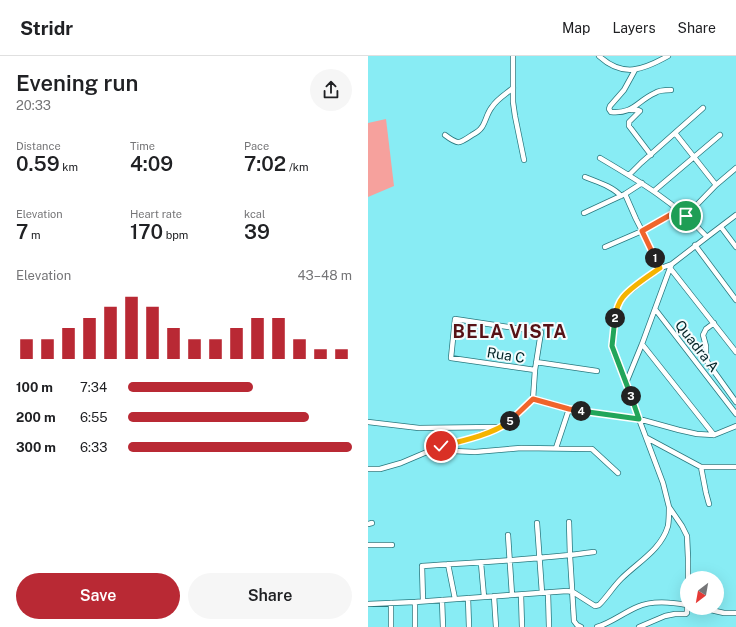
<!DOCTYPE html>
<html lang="en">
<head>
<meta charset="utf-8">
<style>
  body { margin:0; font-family:"Public Sans",sans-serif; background:#f6f6f6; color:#202124; height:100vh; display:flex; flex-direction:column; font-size:15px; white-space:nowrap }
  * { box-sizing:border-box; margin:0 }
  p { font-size:13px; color:#757577 }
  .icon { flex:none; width:22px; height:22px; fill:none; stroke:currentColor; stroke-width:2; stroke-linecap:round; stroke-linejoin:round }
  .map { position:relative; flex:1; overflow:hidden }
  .panel { display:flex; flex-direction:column; background:#fff; width:368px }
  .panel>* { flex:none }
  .needle { width:26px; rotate:211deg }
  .controls { position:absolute; left:312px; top:515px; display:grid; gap:8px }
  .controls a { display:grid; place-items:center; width:44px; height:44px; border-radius:50%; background:#fff; box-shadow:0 4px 16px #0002; font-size:20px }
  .pin { position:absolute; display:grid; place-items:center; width:34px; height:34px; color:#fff; margin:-17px; border:2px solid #fff; border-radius:50%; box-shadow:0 1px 4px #0007 }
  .km { position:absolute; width:20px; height:20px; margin:-10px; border-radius:50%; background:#222; color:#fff; font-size:11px; line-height:20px; text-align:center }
  .round { display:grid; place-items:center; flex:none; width:42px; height:42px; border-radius:21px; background:#f6f6f6 }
  .head { display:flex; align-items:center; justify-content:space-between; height:68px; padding:0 16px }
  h1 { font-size:22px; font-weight:600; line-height:30px }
  .stats { display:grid; grid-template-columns:repeat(3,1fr); gap:6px; height:68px; padding:4px 16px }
  .stats div { display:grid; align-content:center }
  .stats b { font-size:20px; font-weight:600 }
  .stats small { font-size:11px; font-weight:400 }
  .stats p { font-size:11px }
  .chart { height:112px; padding:8px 16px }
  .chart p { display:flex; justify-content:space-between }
  .chart svg { width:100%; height:72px; margin-top:4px; stroke:#b92934; stroke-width:6 }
  .button { display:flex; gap:8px; margin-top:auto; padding:8px 16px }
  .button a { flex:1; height:46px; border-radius:24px; background:#b92934; color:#fff; font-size:16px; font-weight:600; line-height:46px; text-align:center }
  .button a+a { background:#f6f6f6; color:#202124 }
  ul { padding:0 16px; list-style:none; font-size:13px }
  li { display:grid; grid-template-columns:64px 48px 1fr; align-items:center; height:30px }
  li i { height:10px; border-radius:5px; background:#b92934 }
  header { display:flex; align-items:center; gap:24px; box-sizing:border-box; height:56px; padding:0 20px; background:#fff; border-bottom:1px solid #e0e0e0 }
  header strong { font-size:19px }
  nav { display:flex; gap:22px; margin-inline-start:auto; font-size:14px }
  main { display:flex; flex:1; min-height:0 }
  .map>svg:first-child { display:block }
</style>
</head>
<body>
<header>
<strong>Stridr</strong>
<nav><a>Map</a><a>Layers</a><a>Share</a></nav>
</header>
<main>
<section class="panel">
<div class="head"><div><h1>Evening run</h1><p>20:33</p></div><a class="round"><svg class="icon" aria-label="share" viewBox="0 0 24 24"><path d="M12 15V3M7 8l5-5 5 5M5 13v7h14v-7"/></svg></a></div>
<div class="stats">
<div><p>Distance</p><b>0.59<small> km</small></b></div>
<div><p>Time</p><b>4:09</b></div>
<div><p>Pace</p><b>7:02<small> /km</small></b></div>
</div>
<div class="stats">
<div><p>Elevation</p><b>7<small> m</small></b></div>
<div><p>Heart rate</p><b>170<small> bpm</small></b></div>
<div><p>kcal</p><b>39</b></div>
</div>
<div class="chart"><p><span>Elevation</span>43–48 m</p>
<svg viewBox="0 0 160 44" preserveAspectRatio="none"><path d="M5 44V32M15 44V32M25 44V25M35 44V19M45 44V12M55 44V6M65 44V12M75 44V25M85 44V32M95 44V32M105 44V25M115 44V19M125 44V19M135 44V32M145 44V38M155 44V38"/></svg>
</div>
<ul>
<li><b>100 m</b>7:34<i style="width:56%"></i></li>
<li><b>200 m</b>6:55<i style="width:81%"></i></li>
<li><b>300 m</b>6:33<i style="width:100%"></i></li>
</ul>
<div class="button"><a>Save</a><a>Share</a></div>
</section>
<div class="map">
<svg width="368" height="571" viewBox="0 0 368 571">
  <rect width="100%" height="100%" fill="#88ecf4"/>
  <!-- green -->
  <path fill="#f6a19d" d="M18,63L26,130L0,141V67Z"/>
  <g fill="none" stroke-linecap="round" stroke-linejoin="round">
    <!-- street casing -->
    <g stroke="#29787e" stroke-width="6">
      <path id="street" d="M145,0V46L147,60L156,104
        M231,0C255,22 275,14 300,0
        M267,14L256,34L242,50L241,53L243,56C266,58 269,45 287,37C291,34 297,34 303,34
        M263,54H270L272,55L261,66V70L283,99
        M307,77L348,129
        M77,79C90,89 91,88 104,79C108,77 112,74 114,71C118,65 119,57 124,51C129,43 138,38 145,32
        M232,102C271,125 308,147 339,181
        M261,119L273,107L335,52
        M217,121C229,126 244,130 253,140
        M286,135L352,79
        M257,138L268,163L293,212
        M216,157L257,138L274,127
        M318,160L348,129L368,112
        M353,171L368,191
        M327,189L368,244
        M237,191L274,175L311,154
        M304,208L302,212L274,288L258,327L271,363L295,427L301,451L314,470L319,480L320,502V522
        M302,212L368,296
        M287,253L368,358
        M346,267L338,273L335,279L338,290V303L340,307L368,346
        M274,288L346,379
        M168,306L229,315
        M258,327L245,295L244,291L249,253L252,246L256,240L276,224L293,212L304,208L339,181L368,159
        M165,343L201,353L271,363L311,374L329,378L346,379L368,370
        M0,366L51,372L129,371
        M279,382L333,411H368
        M188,392L201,353
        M64,394L107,396L153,392L224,393L250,417
        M333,411L338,437L341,448
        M0,413H12L33,407L73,390L100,383L133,371L147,362L165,343L167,314L173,276L87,263L83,302L167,314
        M201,466L202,500L206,565L209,569L213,571
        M169,467L174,537
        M0,468L4,467
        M140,479L144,539
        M0,489H24
        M113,507L116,541
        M80,508L87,543
        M180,537L181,571
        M153,539L154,571
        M126,540L128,571
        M100,542L101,571
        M74,544L75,571
        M55,545L54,510C111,506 169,504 226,496
        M47,546V571
        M23,547V571
        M0,548L47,546L116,541L199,535L205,536L227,550L231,549C239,541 245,531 253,523C270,506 293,494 300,470C301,464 301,457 301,451
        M334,552L356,557H368
        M229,571C243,567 255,557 269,551C284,544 303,546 319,549
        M271,571L297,560L307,558H318L319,557V552"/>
    </g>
    <!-- street -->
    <use href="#street" stroke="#fff" stroke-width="4.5"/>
  </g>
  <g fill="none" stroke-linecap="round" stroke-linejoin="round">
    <!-- split-1 casing -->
    <g stroke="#fff" stroke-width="8">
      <path id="split-1" d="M287,202L274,175L311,154L318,160"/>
    </g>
    <!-- split-2 casing -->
    <g stroke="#fff" stroke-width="8">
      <path id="split-2" d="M247,262C248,255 250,247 255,241C263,231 282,219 292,212L287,202"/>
    </g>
    <!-- split-3 casing -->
    <g stroke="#fff" stroke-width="8">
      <path id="split-3" d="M247,262L244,290L263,340"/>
    </g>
    <!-- split-4 casing -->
    <g stroke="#fff" stroke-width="8">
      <path id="split-4" d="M213,355L271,363L263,340"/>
    </g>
    <!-- split-5 casing -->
    <g stroke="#fff" stroke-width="8">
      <path id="split-5" d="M142,365L165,343L201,353L213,355"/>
    </g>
    <!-- split-6 casing -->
    <g stroke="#fff" stroke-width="8">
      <path id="split-6" d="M73,390C94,385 126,378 142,365"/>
    </g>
    <!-- split-1 -->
    <use href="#split-1" stroke="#f0652b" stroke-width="5"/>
    <!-- split-2 -->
    <use href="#split-2" stroke="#f5b400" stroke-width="5"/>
    <!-- split-3 -->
    <use href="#split-3" stroke="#22a559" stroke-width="5"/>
    <!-- split-4 -->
    <use href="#split-4" stroke="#22a559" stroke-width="5"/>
    <!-- split-5 -->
    <use href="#split-5" stroke="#f0652b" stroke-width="5"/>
    <!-- split-6 -->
    <use href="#split-6" stroke="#f5b400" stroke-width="5"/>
  </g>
  <g text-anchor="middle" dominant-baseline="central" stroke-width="4" stroke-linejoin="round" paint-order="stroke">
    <!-- street labels -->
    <g font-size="14" fill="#012124" stroke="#f3fcfd">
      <text transform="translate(329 290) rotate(52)">Quadra A</text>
      <text transform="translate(138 299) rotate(9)">Rua C</text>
    </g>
    <!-- district labels -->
    <g font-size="18" font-weight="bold" letter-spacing="1" fill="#571216" stroke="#f3fcfd">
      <text x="142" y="275">BELA VISTA</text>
    </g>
  </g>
</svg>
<div class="controls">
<a><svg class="needle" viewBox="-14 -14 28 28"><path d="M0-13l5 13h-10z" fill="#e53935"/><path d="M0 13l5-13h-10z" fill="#757577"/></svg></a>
</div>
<div class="pin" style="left:318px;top:160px;background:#1e9e55"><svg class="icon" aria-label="arrive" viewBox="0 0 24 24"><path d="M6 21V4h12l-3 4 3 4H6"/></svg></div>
<div class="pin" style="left:73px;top:390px;background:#d93025"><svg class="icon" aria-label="check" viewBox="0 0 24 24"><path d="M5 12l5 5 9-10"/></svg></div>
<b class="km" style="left:287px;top:202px">1</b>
<b class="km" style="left:247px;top:262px">2</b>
<b class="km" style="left:263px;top:340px">3</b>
<b class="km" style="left:213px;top:355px">4</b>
<b class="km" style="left:142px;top:365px">5</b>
</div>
</main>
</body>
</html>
